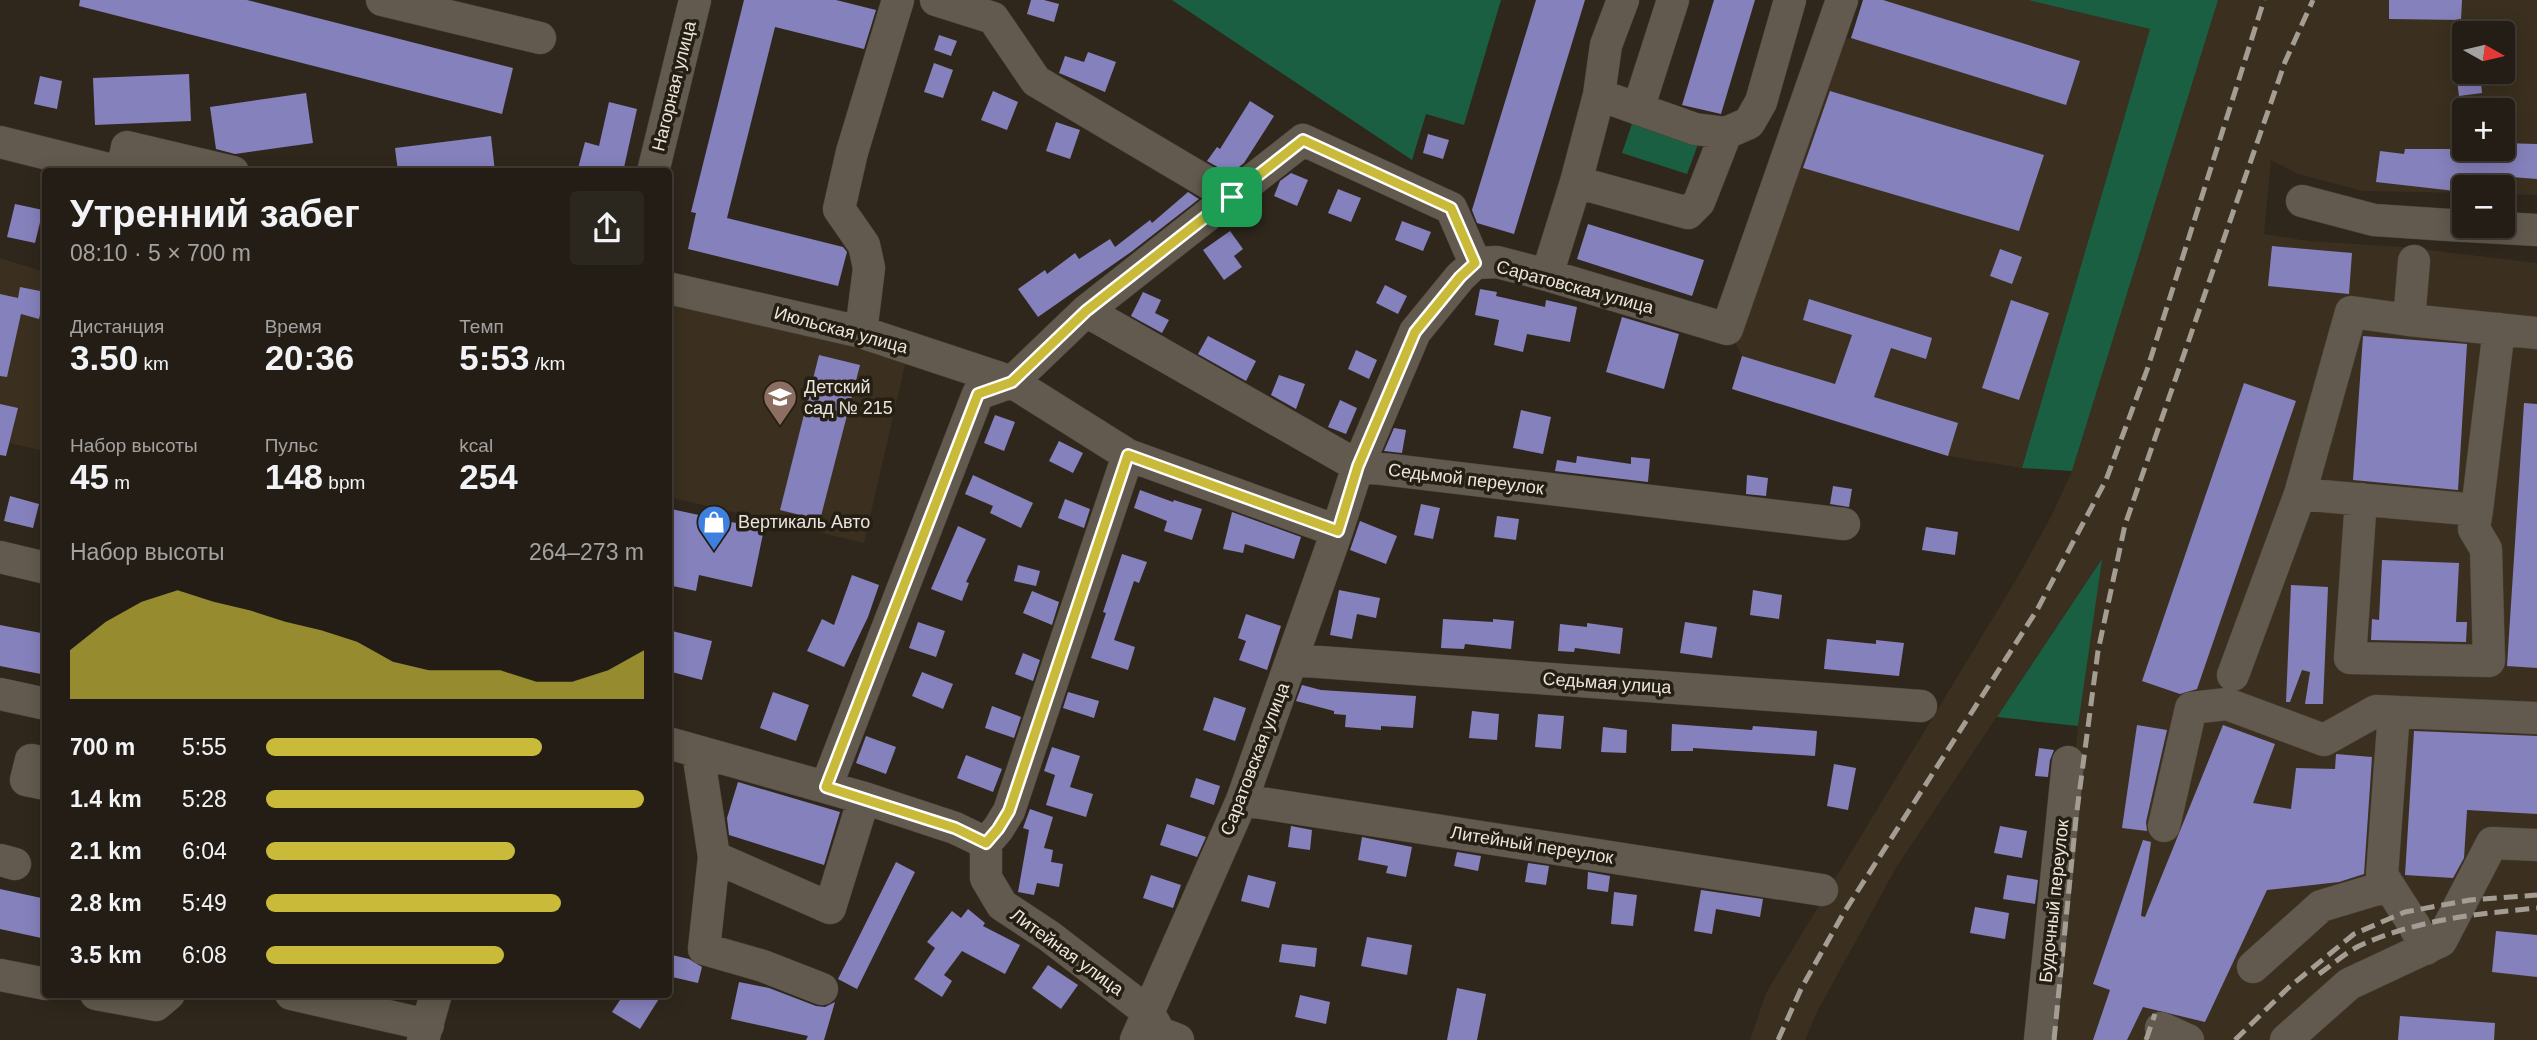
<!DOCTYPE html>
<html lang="ru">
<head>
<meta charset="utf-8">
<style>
  body { margin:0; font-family:Helvetica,sans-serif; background:#2b261e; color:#f1f3f6; height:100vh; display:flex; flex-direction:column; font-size:26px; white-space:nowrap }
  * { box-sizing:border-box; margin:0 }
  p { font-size:23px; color:#a3a2a0 }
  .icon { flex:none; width:38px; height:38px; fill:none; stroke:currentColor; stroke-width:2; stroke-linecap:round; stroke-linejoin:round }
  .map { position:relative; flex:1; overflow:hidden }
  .sheet { position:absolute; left:42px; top:168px; width:630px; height:830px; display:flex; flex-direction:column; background:#231d15; border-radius:7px; box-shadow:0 4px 18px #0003,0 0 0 2px #403b34 }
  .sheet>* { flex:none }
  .needle { width:46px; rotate:98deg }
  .controls { position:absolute; left:2452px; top:21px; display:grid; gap:14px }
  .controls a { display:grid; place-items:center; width:63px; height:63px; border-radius:7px; background:#231d15; box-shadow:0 4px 18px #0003,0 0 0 2px #403b34; font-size:35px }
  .pin { position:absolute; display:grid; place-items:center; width:60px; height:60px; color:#fff; margin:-30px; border-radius:14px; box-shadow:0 4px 10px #0006 }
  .round { display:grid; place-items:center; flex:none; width:74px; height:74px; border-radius:7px; background:#2b261e }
  .summary { display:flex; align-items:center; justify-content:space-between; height:119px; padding:0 28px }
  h1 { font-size:38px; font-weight:600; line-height:52px }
  .figures { display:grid; grid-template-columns:repeat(3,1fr); gap:10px; height:119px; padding:7px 28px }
  .figures div { display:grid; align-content:center }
  .figures b { font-size:35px; font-weight:600 }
  .figures small { font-size:19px; font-weight:400 }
  .figures p { font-size:19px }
  .chart { height:196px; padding:14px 28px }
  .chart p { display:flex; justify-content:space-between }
  .chart svg { width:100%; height:126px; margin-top:7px; fill:#c9ba3a; opacity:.7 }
  ul { padding:0 28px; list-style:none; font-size:23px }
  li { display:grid; grid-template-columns:112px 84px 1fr; align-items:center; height:52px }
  li i { height:18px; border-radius:9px; background:#c9ba3a }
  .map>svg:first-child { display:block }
</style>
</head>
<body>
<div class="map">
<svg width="2537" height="1040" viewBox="0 0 2537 1040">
  <rect width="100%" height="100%" fill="#2f271c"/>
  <!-- built -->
  <path fill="#3b301f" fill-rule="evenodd" d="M1863,0H2028L2150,29L2022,468L1948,456L1732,389L1742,356L1732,336L1828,43L1851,38Z
    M2218,0H2537V195L2503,194L2502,187H2464V193L2363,191L2298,174L2271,160L2264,234L2309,241L2403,247L2537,263V1040H2047L2078,726L2101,561L1897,866L1818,1010L1805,1040H1750L1766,993L2016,580L2052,515L2072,471ZM2464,33H2502V72H2464ZM2464,110H2502V149H2464Z
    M0,258L45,272V451L0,441Z
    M669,301L907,356L864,543L669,497Z"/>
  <!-- green -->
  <path fill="#1b5f43" d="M1172,0H1501L1464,125L1426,114L1412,160Z
    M2028,0H2218L2072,471L2022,468L2150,29Z
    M1635,115L1701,136L1687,174L1622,153Z
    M2102,559L2078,726L1997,717Z"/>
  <!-- building -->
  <path fill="#8581bc" d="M80,0H247L513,68L502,114L79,6Z
    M744,0H836L876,10L864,49L775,27L727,218L843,247L847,252L838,286L688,249L696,213L691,212Z
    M1031,0H1044L1059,4L1054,22L1027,14Z
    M1536,0H1585L1514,234L1477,223L1472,210Z
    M1714,0H1755L1721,114L1682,105Z
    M1863,0H1883L2080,61L2066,105L1851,38Z
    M2389,0H2462L2461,20L2389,19Z
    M939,35L957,41L951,56L934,50Z
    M1088,52L1116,62L1105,92L1059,73L1065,56L1084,62Z
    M934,63L953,70L943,98L924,92Z
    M2456,72H2480L2482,93L2459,96Z
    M189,74L191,121L95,125L93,78Z
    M40,76L62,81L57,109L34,104Z
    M993,91L1018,102L1007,130L981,120Z
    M1830,91L2044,155L2019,231L1803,168Z
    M306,93L313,143L235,154L216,149L210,107Z
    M1250,101L1274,116L1244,163L1230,174L1207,161L1217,147L1220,149Z
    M609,102L637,109L623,172H577L585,142L599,146Z
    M1056,122L1080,130L1070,159L1046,151Z
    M1428,134L1449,140L1443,159L1423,153Z
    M491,136L495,172H398L395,148Z
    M2502,143L2537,144V179L2485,175L2484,187H2464V192L2376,182L2380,151L2404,154L2405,149H2502Z
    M1291,173L1308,180L1297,206L1274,196L1280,181Z
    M1338,189L1361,198L1351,222L1328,213Z
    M1188,192L1199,199L1131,252L1038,317L1018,289L1045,270L1047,274L1075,253L1079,259L1110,239L1115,247L1150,220L1152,223Z
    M15,204L43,210L35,243L7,237Z
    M1402,221L1431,232L1423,251L1395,240Z
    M1588,224L1704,260L1692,296L1577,259Z
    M1230,231L1243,249L1234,256L1242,267L1224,280L1203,250Z
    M2272,246L2352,253L2349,294L2268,286Z
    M2000,249L2022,257L2012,284L1990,276Z
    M1385,285L1407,296L1398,314L1376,303Z
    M20,287L45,292L39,319L21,314L7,377L0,376V294L18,298Z
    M1480,289L1497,292L1496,296L1545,307L1546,300L1577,307L1570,342L1527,334L1523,352L1494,345L1499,320L1475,315Z
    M1143,292L1161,300L1155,313L1169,320L1162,333L1131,316Z
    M1809,299L1932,338L1926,359L1891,348L1874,397L1958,423L1948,456L1732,389L1742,356L1835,384L1852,335L1803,320Z
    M2011,300L2049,313L2019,400L1982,388Z
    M1622,317L1679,334L1664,389L1606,372Z
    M1208,336L1256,361L1246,381L1198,354Z
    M2363,336L2467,344L2458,490L2353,480Z
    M1356,350L1377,360L1369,379L1348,369Z
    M819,355L860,365L820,520L780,510Z
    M1279,375L1305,384L1296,409L1271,395Z
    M2244,383L2296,401L2197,689L2180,694L2142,681Z
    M1340,400L1357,408L1346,434L1328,427Z
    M2524,403L2537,404V668L2507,666Z
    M0,404L18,408L6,456L0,455Z
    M1521,410L1551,417L1543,454L1513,448Z
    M995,415L1015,422L1004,451L984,443Z
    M1394,428L1406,430L1402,453L1384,451Z
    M1059,441L1083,453L1073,473L1049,461Z
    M1577,456L1631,464V457L1650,459L1648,482L1555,471L1557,460L1576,463Z
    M973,475L1033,503L1021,528L990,513L993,506L965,494Z
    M1747,475L1768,478L1766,496L1746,494Z
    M1833,486L1852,489L1849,507L1830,504Z
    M1140,490L1173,502L1174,500L1202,509L1192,540L1164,531L1167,521L1134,508Z
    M10,496L39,504L33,528L4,521Z
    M1065,499L1090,509L1084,528L1058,518Z
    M1421,504L1440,508L1433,539L1414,535Z
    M671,509L764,529L752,587L699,575L696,591L668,585V522Z
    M1232,512L1301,537L1294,559L1245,544L1243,553L1223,549Z
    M1497,516L1519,519L1516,540L1494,537Z
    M1360,521L1397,536L1386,564L1350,550Z
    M958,526L986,539L966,582L969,583L962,601L931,589Z
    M1926,527L1958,532L1955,555L1922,550Z
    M1122,554L1147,562L1139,583L1134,581L1114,640L1135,647L1128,670L1091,658L1106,613L1103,612Z
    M2382,560L2459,563L2456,622H2467L2466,642L2371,640L2372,619L2379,620Z
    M1018,565L1040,571L1036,586L1014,581Z
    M852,575L879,585L868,617L844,667L807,651L822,619L834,625Z
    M2291,585L2328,587L2323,704H2305L2310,672L2302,670L2290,702H2286Z
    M1339,590L1380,598L1376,618L1357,614L1352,639L1330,635Z
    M1753,590L1782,595L1779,619L1750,615Z
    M1032,591L1059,602L1052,625L1023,613Z
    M1246,614L1281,626L1267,670L1239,660L1246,641L1238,638Z
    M1443,619L1493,622V619L1514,621L1511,649L1465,644L1464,649L1441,648Z
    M918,622L945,631L936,657L909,648Z
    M1685,622L1717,627L1712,658L1680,653Z
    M1587,623L1623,628L1620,654L1575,648L1574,652L1558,651L1560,624L1587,627Z
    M0,625L46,634V675L0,666Z
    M668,630L712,641L702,680L668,671Z
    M1827,639L1876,644V640L1904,643L1899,676L1824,669Z
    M1023,653L1040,660L1033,681L1015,674Z
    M922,672L953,684L943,709L912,696Z
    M1302,685L1321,690L1416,696L1413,728L1381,726V730L1345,727L1346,715L1334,714V711L1296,701Z
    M773,692L809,705L796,741L760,728Z
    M1068,692L1099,701L1094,718L1063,708Z
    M1214,697L1246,708L1235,741L1203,730Z
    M992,706L1021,717L1014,738L985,728Z
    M1472,711L1499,714L1497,740L1469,738Z
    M1538,714L1564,716L1561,749L1535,747Z
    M1672,724L1752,730L1753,726L1817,731L1815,756L1693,748V751H1671Z
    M2137,725L2167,730L2146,822L2147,831L2122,828Z
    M2223,725L2275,744L2253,803L2291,809L2296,768L2335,769L2336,754L2372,757L2364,874L2339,882L2267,890L2205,1022L2143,1007L2127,1040H2093L2110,990L2093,984L2143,840L2151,842L2141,916L2145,917Z
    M1603,727L1627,730L1626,753L1601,752Z
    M2414,731L2537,736V814L2467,810L2464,858L2453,878L2405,875Z
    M866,736L896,747L886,774L856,763Z
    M1052,747L1080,756L1070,787L1093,794L1086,817L1046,805L1055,775L1044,771Z
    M2039,748L2054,750L2050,760L2048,777L2035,776Z
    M966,755L1002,769L993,792L957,778Z
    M1834,764L1856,768L1848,810L1827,806Z
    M1196,778L1220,786L1214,805L1190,797Z
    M738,782L840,812L824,865L729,835L727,818Z
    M1030,809L1053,817L1044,848L1053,850L1051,862L1063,864L1059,887L1037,883L1034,895L1018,892L1029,830L1023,828Z
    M1167,824L1206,837L1197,857L1160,845Z
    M1291,826L1312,830L1310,850L1288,847Z
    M2000,826L2027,831L2022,858L1994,853Z
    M1362,837L1412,847L1406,877L1386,873L1388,866L1358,860Z
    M1457,852L1481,856L1478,871L1454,866Z
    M896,862L915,872L857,989L838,979Z
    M1528,863L1549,866L1546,885L1525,882Z
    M1588,872L1610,876L1608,892L1587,889Z
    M1151,875L1181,885L1173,908L1143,898Z
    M1248,875L1276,882L1269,908L1241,901Z
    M2007,875L2038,880L2035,904L2003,899Z
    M0,889L46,899V939L0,929Z
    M1701,890L1763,899L1760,917L1716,909L1712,934L1694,931Z
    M1614,892L1637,895L1633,926L1611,924Z
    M1975,907L2009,913L2005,939L1970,933Z
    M968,909L985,923L983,926L1020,945L1005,974L962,951L944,975L952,981L942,997L914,979L935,948L927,942L952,911L961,918Z
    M2496,931L2537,935V977L2492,972Z
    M1367,937L1412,945L1407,975L1361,966Z
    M1282,944L1317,948L1315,967L1279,962Z
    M668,954L689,959L702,967L698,983L668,976Z
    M1048,965L1078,985L1061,1009L1032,988Z
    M739,982L769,988L816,1006L825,1007L835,1002L824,1040H806L808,1036L731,1019Z
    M1457,988L1486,994L1477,1040H1447Z
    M624,994H662L640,1029L612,1012Z
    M1300,995L1330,1002L1326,1024L1295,1017Z
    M2400,1016L2495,1023L2494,1040H2398Z"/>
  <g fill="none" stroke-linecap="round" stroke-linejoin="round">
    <!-- minor casing -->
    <g stroke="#4a433a" stroke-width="33">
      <path id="minor" d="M382,0L540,38
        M936,0L993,18L1036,81L1232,197
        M1599,95L1695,129L1726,133
        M1638,109L1673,0
        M0,142L120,172
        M122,172L127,147L233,172
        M653,172L695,0
        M1576,182L1688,213L1699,202L1726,133L1749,123L1761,102L1790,0
        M2302,201L2374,220L2464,226
        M2466,226L2537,230
        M2414,261L2409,320L2537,333
        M1547,275L1576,182L1599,95L1606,45L1623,0
        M668,288L861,332L1012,382L1128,455L1337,531
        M1086,311L1358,466L1844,524
        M2409,320L2351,312L2300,494L2477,510L2499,329
        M861,332L869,268L864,245L839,209L852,152L898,0
        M2361,499L2350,658L2489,661L2486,549L2474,529L2477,510
        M0,557L46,568
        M1292,660L1921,706
        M2233,675L2300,494
        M0,694L46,704
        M2394,712L2382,875L2414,925L2426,949
        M668,743L864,798L955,828L986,843V878L1002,905L1049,936L1148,1012L1160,1033L1178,1040
        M698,752L714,857L830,908L864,798
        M46,763L31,760L26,780L46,784
        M826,787L978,394L1012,382L1086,311L1303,140L1451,208L1475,263
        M1242,800L1822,890
        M2164,826L2191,708L2227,704L2324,740L2376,711L2537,718
        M986,843L998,829L1009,811L1128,455
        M714,857L704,949L763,966L822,989
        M0,860L15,864
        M2253,967L2321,906L2388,886
        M0,975L46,984
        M96,994L156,1005L169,994
        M291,994L428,1025
        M2161,1028L2188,1040
        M423,1040L436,994
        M1136,1040L1242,800L1337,531L1358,466L1415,332L1460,277L1475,263L1497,262L1547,275L1727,329L1842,0
        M2040,1040L2068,762
        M2286,1040L2349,984L2441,941L2492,843L2537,845"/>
    </g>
    <!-- minor -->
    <use href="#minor" stroke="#625a4e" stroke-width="32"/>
    <!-- rail -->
    <path stroke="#a39d94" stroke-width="5" stroke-dasharray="14 7" stroke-linecap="butt" d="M2319,974C2332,965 2345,953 2359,946C2415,920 2476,914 2537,908
      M1778,1040L1801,989L1843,914L2037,610L2106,480L2147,370L2264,0
      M2054,1040L2076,818L2098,651L2125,525L2285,62L2313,0
      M2146,1040L2155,1014
      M2235,1040L2288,988L2354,934L2405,912L2470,900L2537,895"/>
  </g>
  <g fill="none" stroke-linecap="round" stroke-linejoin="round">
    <!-- route casing -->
    <g stroke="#fff" stroke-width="14">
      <path id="route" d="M1303,140L1451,208L1475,263L1460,277L1415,332L1358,466L1338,531L1128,455L1009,811L998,829L986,843L955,828L826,787L978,394L1012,382L1086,311Z"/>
    </g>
    <!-- route -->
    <use href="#route" stroke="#c9ba3a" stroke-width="9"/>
  </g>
  <!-- icons -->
  <defs>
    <g id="school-pin" transform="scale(1.75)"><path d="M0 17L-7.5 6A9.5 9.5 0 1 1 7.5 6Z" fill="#8d6e63" stroke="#251e13"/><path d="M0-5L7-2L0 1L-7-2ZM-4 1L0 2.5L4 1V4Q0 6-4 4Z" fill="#fff"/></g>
    <g id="shop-pin" transform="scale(1.75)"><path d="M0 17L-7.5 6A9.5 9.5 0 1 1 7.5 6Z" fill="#3f7fe0" stroke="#251e13"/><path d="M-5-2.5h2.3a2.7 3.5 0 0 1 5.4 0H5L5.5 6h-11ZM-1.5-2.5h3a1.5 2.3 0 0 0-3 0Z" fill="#fff"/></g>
  </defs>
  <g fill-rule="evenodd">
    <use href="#school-pin" x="780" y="397"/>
    <use href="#shop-pin" x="714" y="522"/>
  </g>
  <g text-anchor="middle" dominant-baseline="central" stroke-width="7" stroke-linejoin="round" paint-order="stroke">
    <!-- street labels -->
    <g font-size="18" fill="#eae5de" stroke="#251e13">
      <text transform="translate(674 86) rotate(-76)">Нагорная улица</text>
      <text transform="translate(1575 287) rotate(15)">Саратовская улица</text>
      <text transform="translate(841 330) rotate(15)">Июльская улица</text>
      <text transform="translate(1466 479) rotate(7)">Седьмой переулок</text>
      <text transform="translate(1607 683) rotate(4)">Седьмая улица</text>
      <text transform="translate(1255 759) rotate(-69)">Саратовская улица</text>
      <text transform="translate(1532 845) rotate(9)">Литейный переулок</text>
      <text transform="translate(2054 901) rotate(-84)">Будочный переулок</text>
      <text transform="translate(1067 952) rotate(36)">Литейная улица</text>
    </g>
    <!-- poi labels -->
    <g font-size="18" fill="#eae5de" stroke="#251e13" text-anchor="start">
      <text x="804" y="387">Детский<tspan x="804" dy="21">сад № 215</tspan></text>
      <text x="738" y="522">Вертикаль Авто</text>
    </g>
  </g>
</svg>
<div class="controls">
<a><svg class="needle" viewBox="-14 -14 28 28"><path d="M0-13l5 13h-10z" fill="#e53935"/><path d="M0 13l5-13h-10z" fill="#a3a2a0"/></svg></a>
<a>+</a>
<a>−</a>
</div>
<div class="pin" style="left:1232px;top:197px;background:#1e9e55"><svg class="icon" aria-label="arrive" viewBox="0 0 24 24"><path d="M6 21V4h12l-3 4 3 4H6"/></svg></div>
<section class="sheet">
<div class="summary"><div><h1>Утренний забег</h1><p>08:10 · 5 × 700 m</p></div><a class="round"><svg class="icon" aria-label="share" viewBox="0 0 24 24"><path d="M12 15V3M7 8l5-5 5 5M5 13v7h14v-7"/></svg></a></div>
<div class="figures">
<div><p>Дистанция</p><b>3.50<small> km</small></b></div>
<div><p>Время</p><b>20:36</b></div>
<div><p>Темп</p><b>5:53<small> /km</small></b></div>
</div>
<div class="figures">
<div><p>Набор высоты</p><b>45<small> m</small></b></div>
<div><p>Пульс</p><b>148<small> bpm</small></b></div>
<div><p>kcal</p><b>254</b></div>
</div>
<div class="chart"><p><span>Набор высоты</span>264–273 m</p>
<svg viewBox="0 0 160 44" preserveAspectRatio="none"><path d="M0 44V27L10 17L20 10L30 6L40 10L50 13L60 17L70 20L80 24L90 31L100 34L110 34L120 34L130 38L140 38L150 34L160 27V44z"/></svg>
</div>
<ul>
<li><b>700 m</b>5:55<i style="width:73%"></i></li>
<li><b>1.4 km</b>5:28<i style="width:100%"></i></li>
<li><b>2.1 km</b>6:04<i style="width:66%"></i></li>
<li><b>2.8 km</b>5:49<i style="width:78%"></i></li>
<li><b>3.5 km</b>6:08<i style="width:63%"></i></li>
</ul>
</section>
</div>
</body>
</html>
